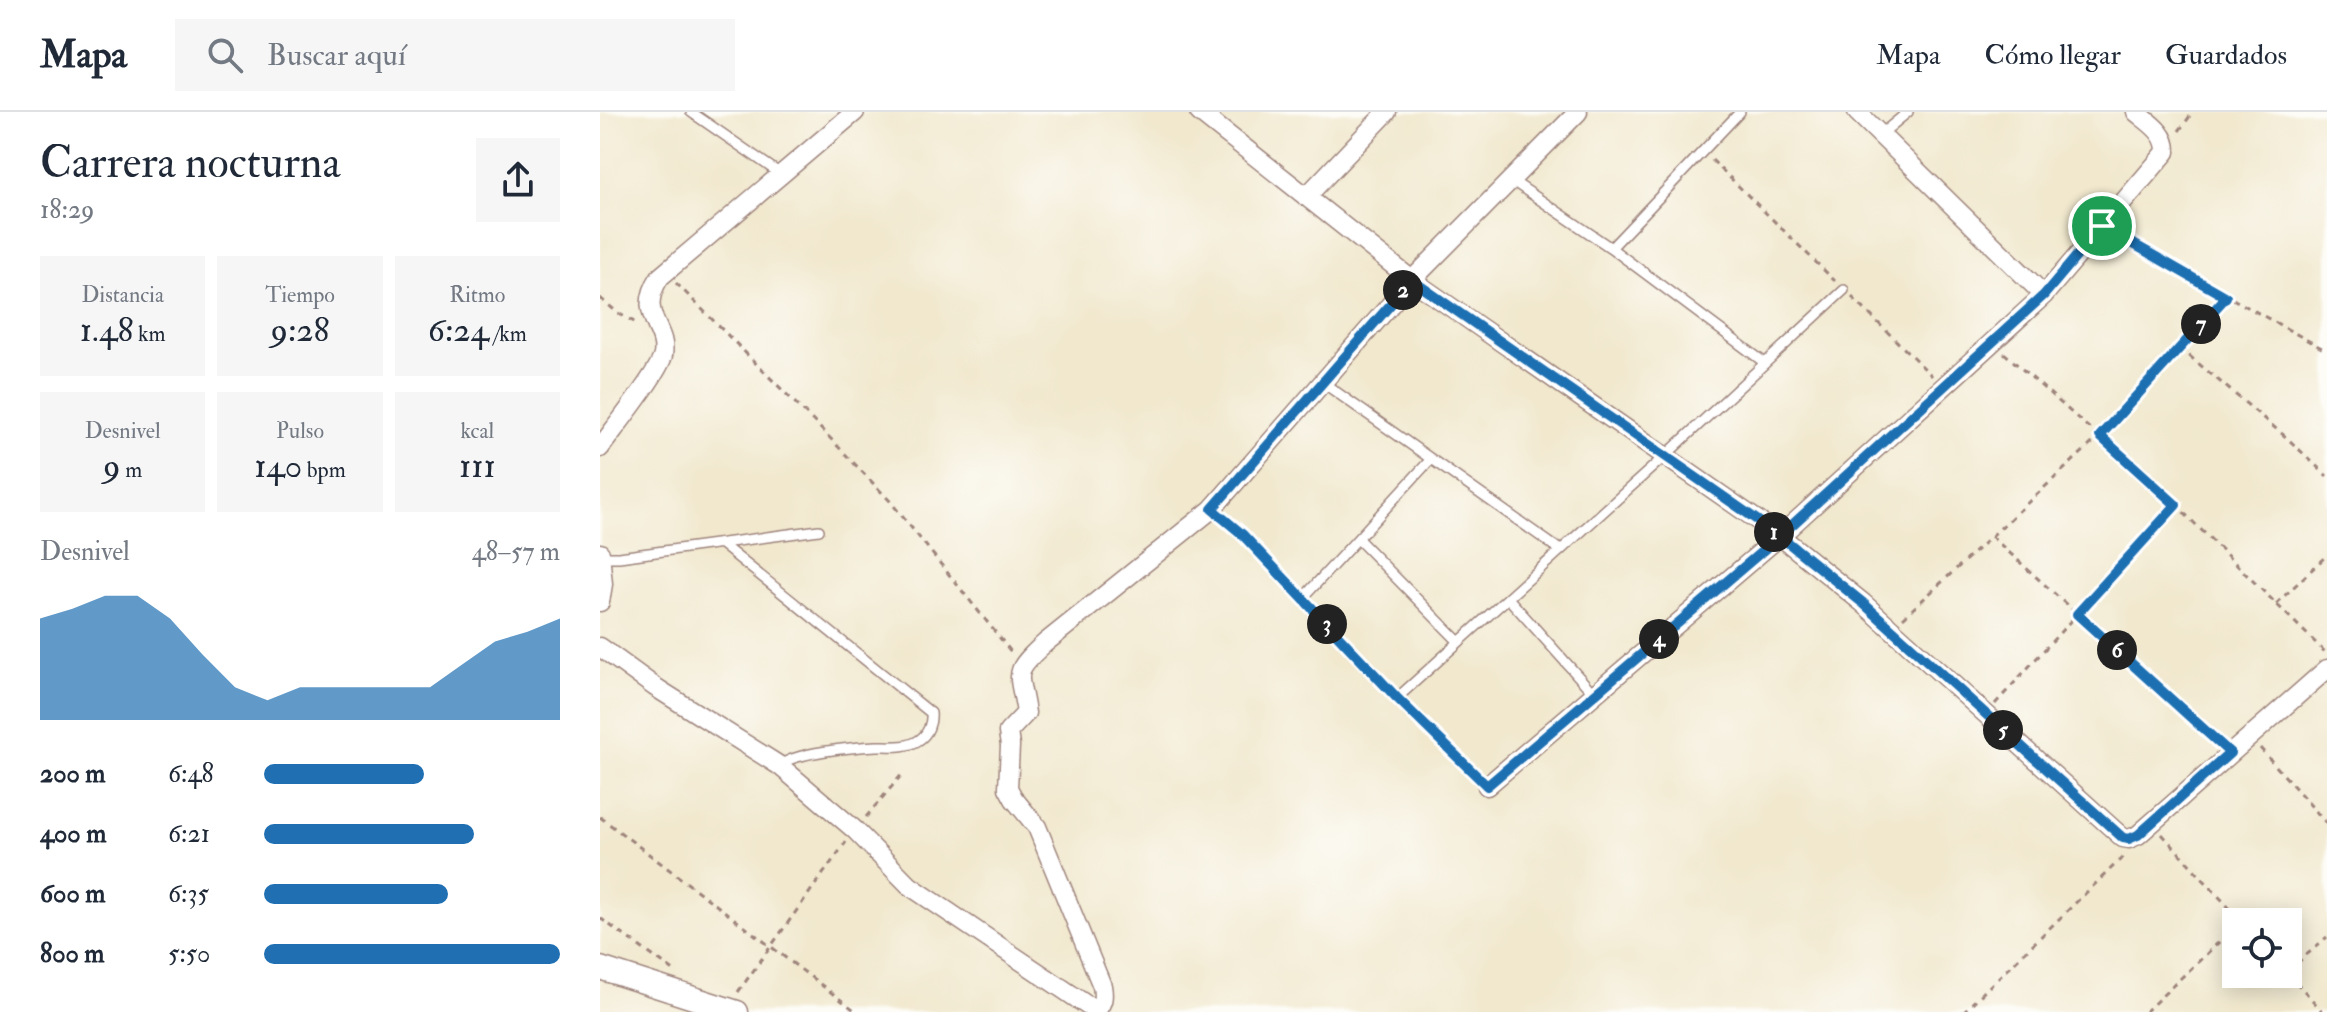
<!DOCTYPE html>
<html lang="es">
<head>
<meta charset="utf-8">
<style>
  body { margin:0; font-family:"IM FELL Double Pica",serif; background:#f6f6f7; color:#1f2937; height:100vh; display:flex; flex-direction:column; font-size:30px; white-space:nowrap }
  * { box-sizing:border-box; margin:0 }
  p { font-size:26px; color:#747a83 }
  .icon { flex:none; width:44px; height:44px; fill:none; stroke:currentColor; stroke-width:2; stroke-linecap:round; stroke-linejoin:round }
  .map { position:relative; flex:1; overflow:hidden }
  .sheet { display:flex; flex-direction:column; background:#fff; width:600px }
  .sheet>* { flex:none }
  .fabs { position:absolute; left:1622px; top:796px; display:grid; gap:16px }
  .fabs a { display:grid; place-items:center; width:80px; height:80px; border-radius:0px; background:#fff; box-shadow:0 4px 20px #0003; font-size:40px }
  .pin { position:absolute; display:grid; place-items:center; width:68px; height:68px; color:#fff; margin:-34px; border:4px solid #fff; border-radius:50%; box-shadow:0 2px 8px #0007 }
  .km { position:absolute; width:40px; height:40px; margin:-20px; border-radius:50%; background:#222; color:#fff; font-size:22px; line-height:40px; text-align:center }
  .round { display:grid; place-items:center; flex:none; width:84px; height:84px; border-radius:0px; background:#f6f6f7 }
  .summary { display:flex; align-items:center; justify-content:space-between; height:136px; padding:0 40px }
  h1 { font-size:44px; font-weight:600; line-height:60px }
  .figures { display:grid; grid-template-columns:repeat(3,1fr); gap:12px; height:136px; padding:8px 40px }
  .figures div { display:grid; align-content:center; border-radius:0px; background:#f6f6f7; text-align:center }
  .figures b { font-size:34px; font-weight:600 }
  .figures small { font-size:22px; font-weight:400 }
  .figures p { font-size:22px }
  .chart { height:224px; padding:16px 40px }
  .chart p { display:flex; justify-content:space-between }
  .chart svg { width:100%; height:144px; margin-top:8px; fill:#1f6fb2; opacity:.7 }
  ul { padding:0 40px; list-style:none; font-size:26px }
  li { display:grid; grid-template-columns:128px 96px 1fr; align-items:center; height:60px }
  li i { height:20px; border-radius:10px; background:#1f6fb2 }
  header { display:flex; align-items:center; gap:48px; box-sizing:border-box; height:112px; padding:0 40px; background:#fff; border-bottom:2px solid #e0e1e3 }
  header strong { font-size:38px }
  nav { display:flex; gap:44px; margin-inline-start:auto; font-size:28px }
  .search { width:560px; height:72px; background:#f6f6f7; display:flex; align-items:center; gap:20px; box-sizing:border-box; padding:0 28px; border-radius:0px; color:#747a83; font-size:30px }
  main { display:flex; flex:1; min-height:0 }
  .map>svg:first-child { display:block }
</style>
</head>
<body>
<header>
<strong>Mapa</strong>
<div class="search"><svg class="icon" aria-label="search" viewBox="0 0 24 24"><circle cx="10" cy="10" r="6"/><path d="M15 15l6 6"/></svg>Buscar aquí</div>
<nav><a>Mapa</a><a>Cómo llegar</a><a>Guardados</a></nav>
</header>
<main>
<section class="sheet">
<div class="summary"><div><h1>Carrera nocturna</h1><p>18:29</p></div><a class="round"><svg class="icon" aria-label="share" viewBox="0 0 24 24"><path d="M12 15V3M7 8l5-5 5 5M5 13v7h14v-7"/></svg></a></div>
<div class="figures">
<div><p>Distancia</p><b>1.48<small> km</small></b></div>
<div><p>Tiempo</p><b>9:28</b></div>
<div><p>Ritmo</p><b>6:24<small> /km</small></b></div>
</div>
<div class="figures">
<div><p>Desnivel</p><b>9<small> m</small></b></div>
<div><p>Pulso</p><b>140<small> bpm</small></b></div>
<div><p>kcal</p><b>111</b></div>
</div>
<div class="chart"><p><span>Desnivel</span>48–57 m</p>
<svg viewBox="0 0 160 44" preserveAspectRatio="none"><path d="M0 44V13L10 10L20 6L30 6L40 13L50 24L60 34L70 38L80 34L90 34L100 34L110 34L120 34L130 27L140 20L150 17L160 13V44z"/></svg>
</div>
<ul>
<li><b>200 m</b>6:48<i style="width:54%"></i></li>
<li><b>400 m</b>6:21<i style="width:71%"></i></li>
<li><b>600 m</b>6:35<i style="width:62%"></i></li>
<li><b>800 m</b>5:50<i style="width:100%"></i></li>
</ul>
</section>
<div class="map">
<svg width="1727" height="900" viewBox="0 0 1727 900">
  <rect width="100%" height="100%" fill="#fdfcf7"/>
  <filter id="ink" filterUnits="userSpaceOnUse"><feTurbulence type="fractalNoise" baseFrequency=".0125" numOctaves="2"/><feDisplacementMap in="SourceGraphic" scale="16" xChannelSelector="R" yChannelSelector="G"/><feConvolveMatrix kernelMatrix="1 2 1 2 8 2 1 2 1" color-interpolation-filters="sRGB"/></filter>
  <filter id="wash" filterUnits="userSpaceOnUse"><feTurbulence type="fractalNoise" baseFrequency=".006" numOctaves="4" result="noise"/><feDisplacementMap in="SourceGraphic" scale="32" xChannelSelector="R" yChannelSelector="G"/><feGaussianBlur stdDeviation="1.8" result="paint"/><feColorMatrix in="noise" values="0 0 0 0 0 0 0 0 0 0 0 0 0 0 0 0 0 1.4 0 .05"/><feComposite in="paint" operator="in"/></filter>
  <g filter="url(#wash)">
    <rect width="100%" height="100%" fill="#f1e8ce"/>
  </g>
  <g filter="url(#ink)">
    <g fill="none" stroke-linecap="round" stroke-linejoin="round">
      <!-- service casing -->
      <g stroke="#9e847c" stroke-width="12">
        <path id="service" d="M91,0L182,63
          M1280,23L1308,0
          M911,68L1011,136L1165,251
          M1011,136L1140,0
          M722,270L960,438
          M612,397L642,422L797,586L887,674
          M758,427L859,530
          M120,431L331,601C332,611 328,622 319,628C308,636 290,634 277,634C257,635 192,640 180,654
          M1,445H19L219,418
          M703,486L831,347
          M908,486L995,583
          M797,586L1065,344L1244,178"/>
      </g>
      <!-- minor casing -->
      <g stroke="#9e847c" stroke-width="21">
        <path id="minor" d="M599,0L812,168L1180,424L1263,491L1523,726L1529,727L1538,723L1727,557
          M1257,0L1444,183
          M706,85L787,0
          M0,336C13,318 60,259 63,243C68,215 35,203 60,165L255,0
          M0,441L3,472L0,490
          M0,535L55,575L180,654L255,718L310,774L497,900
          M887,674L1180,424L1444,183L1566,40C1567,21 1549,11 1536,0
          M496,899C503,891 504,885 502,874L437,715L414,687L408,676L410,634L408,620L426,601C420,560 410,562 445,531L612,397L812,168L978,0"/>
      </g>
      <!-- tertiary casing -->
      <g stroke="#9e847c" stroke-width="25">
        <path id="tertiary" d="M0,856L137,900"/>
      </g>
      <!-- path -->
      <path stroke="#9e847c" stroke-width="3" stroke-dasharray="6 6" stroke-linecap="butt" d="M1579,19L1593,0
        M1112,48L1235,169
        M1517,123L1727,239
        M76,171L229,325L290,389L412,541
        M1252,185L1332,264
        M0,186L18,201L36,211
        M1580,236L1687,326L1727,364
        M1404,241L1576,393L1726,541
        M1391,424L1619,631
        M1676,492L1727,443
        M1303,506L1500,324L1626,185
        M1395,592L1576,393
        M1660,636L1727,712
        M0,705L257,900
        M266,705L304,660
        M1562,722L1642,810
        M0,806L75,860
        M1688,859L1727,825
        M1688,861L1723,900
        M138,880L246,730
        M1363,900L1524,744
        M1545,900L1636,814"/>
      <!-- service -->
      <use href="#service" stroke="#fff" stroke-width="9"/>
      <!-- minor -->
      <use href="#minor" stroke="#fff" stroke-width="18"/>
      <!-- tertiary -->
      <use href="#tertiary" stroke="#fff" stroke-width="22"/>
    </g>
  </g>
  <g fill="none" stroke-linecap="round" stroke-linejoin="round" filter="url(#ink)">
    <!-- route casing -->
    <g stroke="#fff" stroke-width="16">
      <path id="route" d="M1502,114L1444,183L1180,424L812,168L612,397L642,422L797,586L887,674L1180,424L1263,491L1523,726L1529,727L1538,723L1630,641L1477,502L1576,393L1500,324L1626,185L1502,114"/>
    </g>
    <!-- route -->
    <use href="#route" stroke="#1f6fb2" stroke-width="10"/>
  </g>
</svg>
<div class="fabs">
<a><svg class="icon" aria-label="locate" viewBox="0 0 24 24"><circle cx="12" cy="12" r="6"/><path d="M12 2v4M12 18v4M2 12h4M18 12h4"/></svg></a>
</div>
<div class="pin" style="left:1502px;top:114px;background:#1e9e55"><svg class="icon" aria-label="arrive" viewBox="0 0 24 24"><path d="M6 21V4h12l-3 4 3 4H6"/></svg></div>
<b class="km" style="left:1174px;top:420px">1</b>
<b class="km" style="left:803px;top:178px">2</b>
<b class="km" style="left:727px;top:512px">3</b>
<b class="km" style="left:1059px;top:527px">4</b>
<b class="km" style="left:1403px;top:618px">5</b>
<b class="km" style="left:1517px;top:538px">6</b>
<b class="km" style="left:1601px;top:212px">7</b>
</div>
</main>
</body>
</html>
